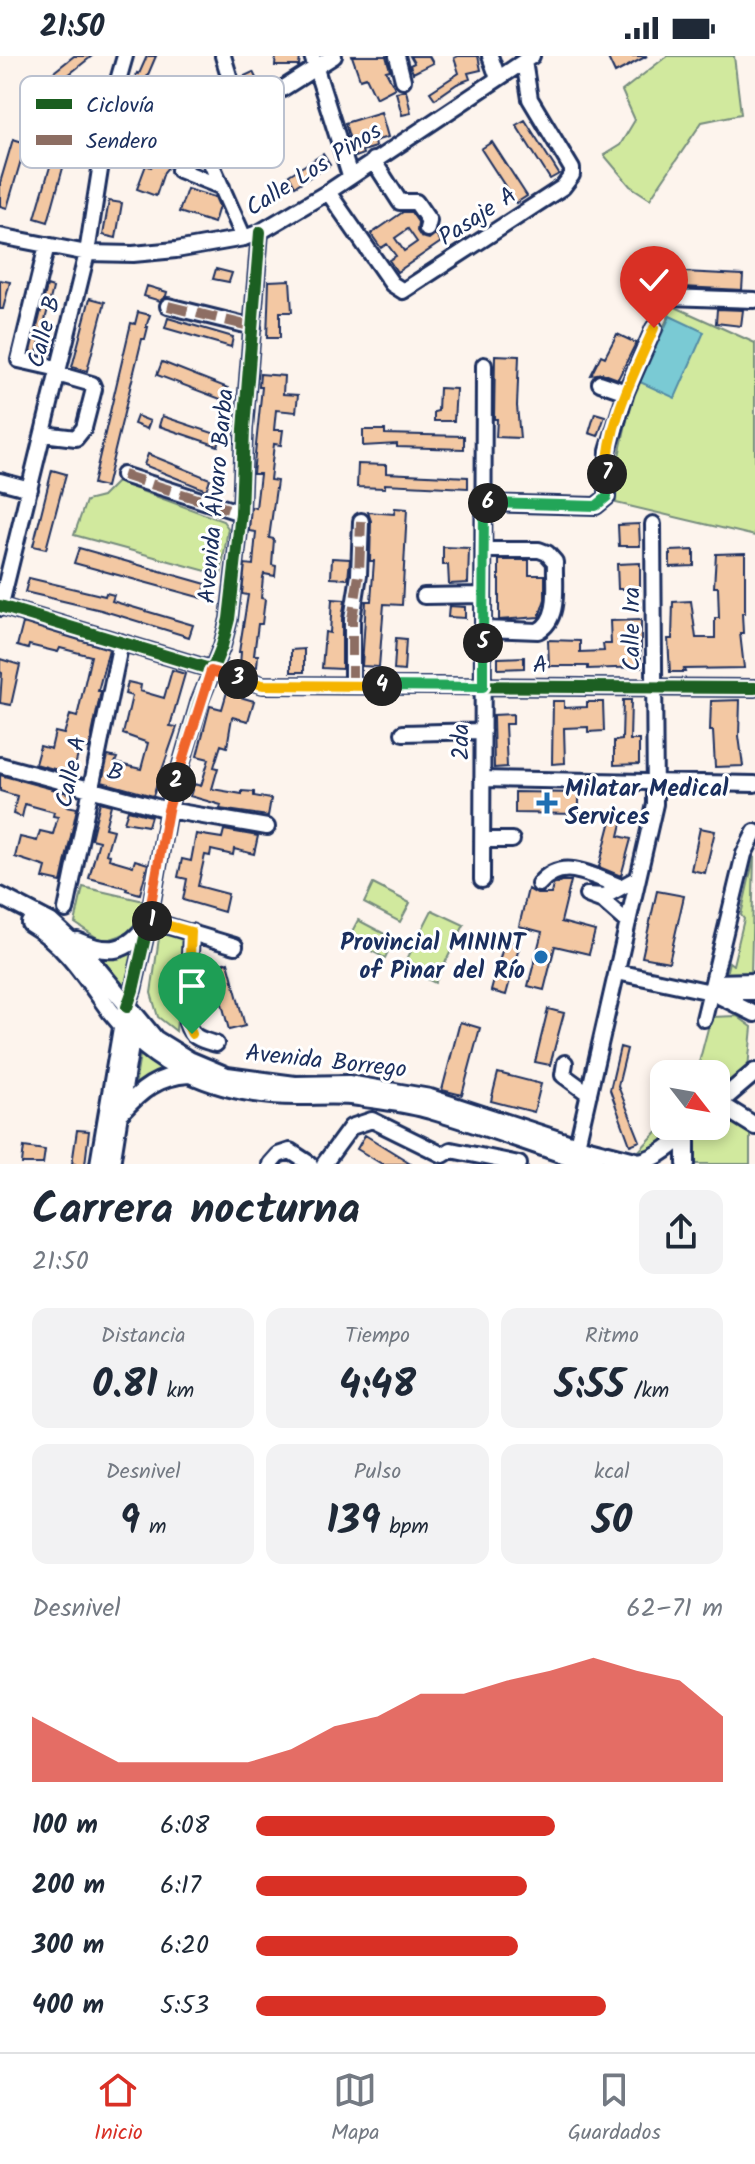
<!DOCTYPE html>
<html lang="es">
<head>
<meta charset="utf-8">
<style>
  body { margin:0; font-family:Kalam,sans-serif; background:#f2f2f3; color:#1f2937; height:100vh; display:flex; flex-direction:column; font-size:30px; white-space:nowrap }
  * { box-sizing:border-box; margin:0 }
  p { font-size:26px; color:#747a83 }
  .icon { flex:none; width:44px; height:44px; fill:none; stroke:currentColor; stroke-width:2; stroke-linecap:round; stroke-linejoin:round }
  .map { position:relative; height:1108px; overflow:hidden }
  .panel { display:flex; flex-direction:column; background:#fff; flex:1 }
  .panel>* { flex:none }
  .needle { width:52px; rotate:121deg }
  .fabs { position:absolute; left:650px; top:1004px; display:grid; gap:16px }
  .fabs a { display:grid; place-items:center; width:80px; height:80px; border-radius:16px; background:#fff; box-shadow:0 4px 12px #0003; font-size:40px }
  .pin { position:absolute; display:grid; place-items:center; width:68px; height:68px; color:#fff; margin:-82px -34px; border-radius:50% 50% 50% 0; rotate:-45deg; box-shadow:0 0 8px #0007 }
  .pin .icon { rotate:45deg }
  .km { position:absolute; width:40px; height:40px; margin:-20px; border-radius:50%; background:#222; color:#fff; font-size:22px; line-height:40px; text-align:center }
  .round { display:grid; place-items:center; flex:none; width:84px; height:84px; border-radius:16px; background:#f2f2f3 }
  .head { display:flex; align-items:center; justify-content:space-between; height:136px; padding:0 32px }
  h1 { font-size:44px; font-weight:700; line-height:60px }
  .figures { display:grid; grid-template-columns:repeat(3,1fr); gap:12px; height:136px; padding:8px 32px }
  .figures div { display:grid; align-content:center; border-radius:16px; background:#f2f2f3; text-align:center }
  .figures b { font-size:40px; font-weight:700 }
  .figures small { font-size:22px; font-weight:400 }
  .figures p { font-size:22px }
  .chart { height:224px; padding:16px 32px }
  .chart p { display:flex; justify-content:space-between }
  .chart svg { width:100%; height:144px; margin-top:8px; fill:#d93025; opacity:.7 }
  ul { padding:0 32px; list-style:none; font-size:26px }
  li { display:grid; grid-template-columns:128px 96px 1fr; align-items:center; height:60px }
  li i { height:20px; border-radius:10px; background:#d93025 }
  .status { display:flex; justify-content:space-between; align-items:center; height:56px; padding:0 40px; background:#fff; direction:ltr }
  .status svg { height:22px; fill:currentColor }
  .tabs { display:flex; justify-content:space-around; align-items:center; height:112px; border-top:2px solid #e0e1e3; background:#fff; font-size:22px; color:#747a83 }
  .tabs a { display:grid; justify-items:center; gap:4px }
  .tabs .current { color:#d93025 }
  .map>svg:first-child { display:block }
</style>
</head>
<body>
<div class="status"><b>21:50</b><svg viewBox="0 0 49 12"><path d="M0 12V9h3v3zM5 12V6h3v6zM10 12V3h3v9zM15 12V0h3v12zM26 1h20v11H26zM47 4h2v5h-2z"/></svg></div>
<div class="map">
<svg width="755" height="1108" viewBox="0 0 755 1108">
  <rect width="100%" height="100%" fill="#fdf4ed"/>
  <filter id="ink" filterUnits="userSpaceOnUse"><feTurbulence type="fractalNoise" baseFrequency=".0125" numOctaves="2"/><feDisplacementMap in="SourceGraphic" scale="16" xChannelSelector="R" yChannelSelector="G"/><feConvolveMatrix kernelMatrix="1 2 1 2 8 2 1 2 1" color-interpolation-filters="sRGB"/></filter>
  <g filter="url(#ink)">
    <!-- green -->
    <path fill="#d1e99e" stroke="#768c7e" stroke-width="2" d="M667,0H734L741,58L702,66L650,143L630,130L604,99L620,89L635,64L622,35Z
      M673,250L755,287V480L616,447L617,409L632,340Z
      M117,426L223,465L228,472L221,519L74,479L86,445L102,441Z
      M754,801L751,920L726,918L729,906L733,909L744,863L741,859Z
      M373,828L410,847L400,866L364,847Z
      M83,831L144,845C137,873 130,879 102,885L75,867Z
      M432,854L464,869L435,927L403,911Z
      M358,864L394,883L385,902L348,883Z
      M160,875L178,877L183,887L176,975L158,961L151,937Z
      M136,891L125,934L98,900Z
      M737,960L752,971L748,1012L716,1039V1018H696L711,961Z
      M141,993L169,1013L135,1030Z
      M721,1058L739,1064L750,1076V1108H693L694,1086L702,1070H716V1060Z
      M664,1068V1070H679L644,1099L637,1097Z"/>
    <!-- water -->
    <path fill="#7acad4" stroke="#548ca5" stroke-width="2" d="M670,260L704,276L675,342L640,326Z"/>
    <!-- building -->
    <path fill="#f3c8a3" stroke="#1b2f5e" stroke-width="2" fill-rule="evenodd" d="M74,0H92L33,47L26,38Z
      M147,0H156L147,21L159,27L148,52L143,49L135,70L119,63L137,17L139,18Z
      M276,0L300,1L299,10H275Z
      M352,0H386L390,14L386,15L395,32L376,42L366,21L360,23Z
      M410,0H429L433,7L413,17L410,9L414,7Z
      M458,0H478L481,14L468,17L470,23L457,28L435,43L430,36L459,17L454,2Z
      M607,0H647L615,17Z
      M253,16L262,34L246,42L240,22Z
      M406,34L411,57L402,59L396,36Z
      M381,56L388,81L374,85L375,91L362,95L363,98L355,101L345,67Z
      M194,61L203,70L164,116L156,140L137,133L146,109L151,111Z
      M525,64L559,118L550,123L516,69Z
      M13,83L26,87L7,152L0,150V127Z
      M492,86L527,140L516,147L481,93Z
      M54,97L66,101L48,166L35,162Z
      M323,98L330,109L295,130L289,119Z
      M187,133L215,141L219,150L214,167L179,156Z
      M109,145L122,147L116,182L103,179Z
      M403,156H411L418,166L417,175L421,181L429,183L435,178L441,186L397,216L389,204L396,200L387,188L381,192L371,178ZM408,173L417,186L404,195L395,182Z
      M216,213L232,217L229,226L213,223Z
      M664,215L743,219L742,234L663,230Z
      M0,224L10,226L3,253H0Z
      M290,224L292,256H280V282H267L269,225Z
      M47,230L53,232L37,297L31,296Z
      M147,230L167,236L166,240L160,245L144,240Z
      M90,242L105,246L87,315L72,311Z
      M717,253L743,254L741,270L716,267Z
      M138,256L150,259L146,271H148L145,283H142L106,431L93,428L131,267L135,268Z
      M168,262L233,281L231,291L165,272Z
      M617,278L636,287L618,323L602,317L591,319L601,299L605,301Z
      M495,299L519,300L517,350L520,382L496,381L497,363H494Z
      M162,306L228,332L223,344L157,319Z
      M260,318L284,320L283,338L298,339L296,356L276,354L274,374H283L281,389L274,388L270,424L277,425L269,482L274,483L272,509L276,510L275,520L264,518L263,521L261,542L265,543L262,568H258L254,599H258L257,611L240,609L241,596H239L248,539L242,538L245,508L253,509L256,476L249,475L251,451L256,452L260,418H253L262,331H259Z
      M439,332L456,333L454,365H434V356L438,355Z
      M595,357L605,360L598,380L589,377Z
      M137,360L150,365L147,373L134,368Z
      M162,360L222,380L218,390L159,370Z
      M363,374H385V378L464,380V393L397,391V388L363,390Z
      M148,398L210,423L206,434L144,409Z
      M358,408L386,409V417L468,421V432L385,428V432L357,431Z
      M52,414L66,418L46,493L33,490Z
      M395,452L407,453L402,549L384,548L379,611L362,610L366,545H371L374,505H370L371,465L368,456L394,458Z
      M639,468L640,490H619L618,469Z
      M443,491L469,492L468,527L449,528L448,509H443Z
      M79,492L206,528L202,542L74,507Z
      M694,494V510L670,511V495Z
      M745,497V557H742L743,577H740L744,612L684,613L685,616H670L668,583H672L673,546L691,545L696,582H715V562H719L718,531H714L716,498Z
      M332,502L350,503L348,523L331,522Z
      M499,504H529V519H545V543L539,561L499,564Z
      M640,507V533H618L617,508Z
      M29,522L105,540L106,537L114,539L112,545L193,569L189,581L101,554L25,536Z
      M332,543L345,544L342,563V613L322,612L325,576L330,577Z
      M449,550L465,551V562L448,561Z
      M641,564V611L588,613V610H549L548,584L580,585V596L604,595L603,588H611L610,565Z
      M23,567L109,593L98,635H101L89,693L80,691L73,718L35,708L40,690L51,693L55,676L64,678L70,659L77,661L91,600L60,592L58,596L29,589L28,593L17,590Z
      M396,582L406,583L404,615L394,614Z
      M304,593V616H291V594Z
      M524,601V612L498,613V602Z
      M0,603L20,609L11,649L0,647L2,617L0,616Z
      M172,614L185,618L170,670L177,671L153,740L102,726L108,700L117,702L115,707L141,713L148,687L123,678L132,640L125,638L128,626L141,629L140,635L164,642Z
      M229,629L242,633L240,641L254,645L248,665L232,661L227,691L221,689L214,711L218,712L212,733L242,738V735L254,736V740L271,743L268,760L220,753L221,749L190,740L194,728L201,730L209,703L197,700L210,650L222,653Z
      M623,644H631L630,684H639V708L614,709V685L622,684Z
      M740,644L739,680L743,710L715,711L713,675H710L711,645Z
      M553,645H564V652L587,651V646H603L604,675L588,676V671L564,672L565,707L552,708Z
      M513,658V668H505L507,711L494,712L493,659Z
      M0,719L71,738L67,750L77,752L61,826L43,822L46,811L15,801L20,781L37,785L40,775L53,778L58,761L53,760L54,756L25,748L22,761L13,758L17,740L0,735Z
      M515,736L579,737V758L515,757Z
      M100,746L111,749L105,772L113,774L106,798L110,799L109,803L133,810L135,804L148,808L140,838L126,834L127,832L89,822L99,785L91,783Z
      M128,754L151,760L148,770L124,766Z
      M613,757L624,759L619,780L631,783L621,820L599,811Z
      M700,772L715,775L705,817L691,814Z
      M224,774L258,780L254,798L234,793L233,799L211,794L210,800L205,799L198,830L228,838L224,856L183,844L187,823L178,821L182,803L191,805L196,778L222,782Z
      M561,825H571L561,866L595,875L589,898L555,890L544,934L528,930L542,876L519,870L528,833L537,838H551L553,829Z
      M657,835L684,840L669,906L642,901Z
      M505,884L520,888L506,939L491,935Z
      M228,906L245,970L229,974L212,910Z
      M548,953L564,957L550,1009L535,1006Z
      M460,966L480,972L462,1039L442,1034Z
      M620,991L627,993L618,1030L640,1085L630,1089L610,1034Z
      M498,1017L541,1028L534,1056L491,1045Z
      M77,1074L89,1075L85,1108H72Z
      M365,1079L412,1108H382L357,1093Z
      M24,1091L45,1094L43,1108H22Z"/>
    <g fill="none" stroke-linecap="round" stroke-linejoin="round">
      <!-- minor casing -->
      <g stroke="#1b2f5e" stroke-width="20">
        <path id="minor" d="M223,0L241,59L334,0
          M312,0L350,120
          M397,0L403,24
          M490,0L498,22
          M203,89L223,76
          M373,104L400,146H416L429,165L427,173
          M222,131L179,114L203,89L244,182
          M328,136L392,228L403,235L563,131L572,119V113L530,43L524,5
          M0,180L87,197L133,198L176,194L244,182L260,176L328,136L532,0
          M47,189L19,304L59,313
          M669,241L755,244
          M168,250L253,271
          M600,327L626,336
          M43,378L76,382L84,372L94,333L92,328L57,318
          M123,419L241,457
          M0,425L30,433
          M484,447L596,450L607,441L608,395L626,336L654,272
          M424,540L483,539
          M0,550L263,629L755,632
          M0,552L87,197L109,56L125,0
          M483,573L538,575C561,563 554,528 555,506L547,497L539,494H483
          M352,630V563L359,519L361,465
          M403,677L483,675
          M0,709L168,754L267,771
          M482,723L755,728
          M482,784H512
          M482,824L484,309
          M539,828C563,799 593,821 621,831
          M66,854L121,586
          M148,864L235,890
          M628,867L603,845L587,839L605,840L638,822
          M191,876L187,967C191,982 202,984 216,988
          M617,916L711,936
          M713,926L755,925
          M755,936H711L755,958
          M127,951L133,934L148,868L168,754L199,647L222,590L229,563L241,457L244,373L260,176
          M704,963L744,798L755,776
          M565,1007L563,1019L589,1038
          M575,1098L655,748L653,468
          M270,1108L278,1099L290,1095L310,1108
          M324,1108L351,1071L372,1064L443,1099L451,1094L519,1108"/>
      </g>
      <!-- major casing -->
      <g stroke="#1b2f5e" stroke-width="22">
        <path id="major" d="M0,840L50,866L86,899L155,983L189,1004L227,1020L295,1029L348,1028L430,1042L577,1090L639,1106C660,1102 678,1084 693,1070
          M30,867C66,888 87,923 111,956C130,980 158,1004 186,1016C221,1033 260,1040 298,1040C318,1040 339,1038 359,1041C382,1045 408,1047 430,1054C485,1070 538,1090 592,1108
          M77,885C109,899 127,897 148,868
          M716,1049L755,1016
          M716,1051L726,1052L755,1070
          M121,1056C141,1034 158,1020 189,1018
          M686,1077V1108
          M99,1108L124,960
          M111,1108L133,971"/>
      </g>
      <!-- minor -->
      <use href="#minor" stroke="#fff" stroke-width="14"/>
      <!-- major -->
      <use href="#major" stroke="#fff" stroke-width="16"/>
      <!-- quiet -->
      <path stroke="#8d6e63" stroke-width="10" stroke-dasharray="20 10" stroke-linecap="butt" d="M168,250L253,271
        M123,419L241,457
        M352,630V563L359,519L361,465"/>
      <!-- cycleway casing -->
      <g stroke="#fff" stroke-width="17">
        <path id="cycleway" d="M0,550L263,629L755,632
          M127,951L133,934L148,868L168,754L199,647L222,590L229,563L241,457L244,373L260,176"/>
      </g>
      <!-- cycleway -->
      <use href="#cycleway" stroke="#1b5e20" stroke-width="12"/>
    </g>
  </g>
  <g fill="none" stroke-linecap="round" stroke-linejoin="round" filter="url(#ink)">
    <!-- split-1 casing -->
    <g stroke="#fff" stroke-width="16">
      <path id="split-1" d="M152,865L191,876L187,967L192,978"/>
    </g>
    <!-- split-2 casing -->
    <g stroke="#fff" stroke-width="16">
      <path id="split-2" d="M152,865L148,864L168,754L176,726"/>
    </g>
    <!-- split-3 casing -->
    <g stroke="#fff" stroke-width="16">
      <path id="split-3" d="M176,726L211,615L238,623"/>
    </g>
    <!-- split-4 casing -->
    <g stroke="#fff" stroke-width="16">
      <path id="split-4" d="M238,623L263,629L382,630"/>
    </g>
    <!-- split-5 casing -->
    <g stroke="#fff" stroke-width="16">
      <path id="split-5" d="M382,630L483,631V587"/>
    </g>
    <!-- split-6 casing -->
    <g stroke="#fff" stroke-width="16">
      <path id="split-6" d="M483,587L484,447H488"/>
    </g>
    <!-- split-7 casing -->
    <g stroke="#fff" stroke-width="16">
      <path id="split-7" d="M488,447L596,450L607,441V418"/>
    </g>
    <!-- split-8 casing -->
    <g stroke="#fff" stroke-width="16">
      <path id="split-8" d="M607,418C608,367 634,318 654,272"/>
    </g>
    <!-- split-1 -->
    <use href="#split-1" stroke="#f5b400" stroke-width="10"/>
    <!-- split-2 -->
    <use href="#split-2" stroke="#f0652b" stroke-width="10"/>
    <!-- split-3 -->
    <use href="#split-3" stroke="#f0652b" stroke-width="10"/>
    <!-- split-4 -->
    <use href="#split-4" stroke="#f5b400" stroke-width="10"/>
    <!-- split-5 -->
    <use href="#split-5" stroke="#22a559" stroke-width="10"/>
    <!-- split-6 -->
    <use href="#split-6" stroke="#22a559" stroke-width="10"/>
    <!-- split-7 -->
    <use href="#split-7" stroke="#22a559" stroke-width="10"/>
    <!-- split-8 -->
    <use href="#split-8" stroke="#f5b400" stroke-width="10"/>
  </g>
  <!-- markers -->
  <g fill="#1f6fb2" stroke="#fff" stroke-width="3">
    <path d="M543 735h8v8h8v8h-8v8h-8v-8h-8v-8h8z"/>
    <circle cx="541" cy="901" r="8"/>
  </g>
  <g text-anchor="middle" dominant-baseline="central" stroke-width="6" stroke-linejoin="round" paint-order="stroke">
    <!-- street labels -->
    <g font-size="24" fill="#1b2f5e" stroke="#fff">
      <text transform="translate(314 114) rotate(-32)">Calle Los Pinos</text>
      <text transform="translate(478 161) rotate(-33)">Pasaje A</text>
      <text transform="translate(45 276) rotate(-76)">Calle B</text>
      <text transform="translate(217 440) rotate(-85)">Avenida Álvaro Barba</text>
      <text transform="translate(632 573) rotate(-90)">Calle 1ra</text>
      <text x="540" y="609">A</text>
      <text transform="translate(461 686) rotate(-90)">2da</text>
      <text transform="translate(72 716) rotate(-78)">Calle A</text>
      <text transform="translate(115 717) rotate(16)">B</text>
      <text transform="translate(326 1006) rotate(6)">Avenida Borrego</text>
    </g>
    <!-- poi labels -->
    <g font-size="24" font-weight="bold" fill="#1b2f5e" stroke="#fff" text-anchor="start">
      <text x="565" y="733">Milatar Medical<tspan x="565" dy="28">Services</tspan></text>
      <text x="525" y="887" text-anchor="end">Provincial MININT<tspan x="525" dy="28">of Pinar del Río</tspan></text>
    </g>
  </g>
  <!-- legend -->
  <rect x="20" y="20" width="264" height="92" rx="12" fill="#fff" stroke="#bbc1cf" stroke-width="2"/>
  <rect x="36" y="43" width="36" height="10" fill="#1b5e20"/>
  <rect x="36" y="79" width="36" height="10" fill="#8d6e63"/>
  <g font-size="22" fill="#1b2f5e">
    <text x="86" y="56">Ciclovía</text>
    <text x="86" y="92">Sendero</text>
  </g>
</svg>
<div class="fabs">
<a><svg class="needle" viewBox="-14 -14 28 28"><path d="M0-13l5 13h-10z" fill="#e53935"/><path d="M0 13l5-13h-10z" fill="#747a83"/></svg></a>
</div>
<div class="pin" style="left:192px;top:978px;background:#1e9e55"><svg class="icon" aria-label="arrive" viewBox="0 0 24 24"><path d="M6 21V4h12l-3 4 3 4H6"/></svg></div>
<div class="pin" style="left:654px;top:272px;background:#d93025"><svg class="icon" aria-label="check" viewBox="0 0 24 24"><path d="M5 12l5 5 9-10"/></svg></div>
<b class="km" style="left:152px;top:865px">1</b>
<b class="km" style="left:176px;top:726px">2</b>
<b class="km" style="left:238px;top:623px">3</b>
<b class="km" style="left:382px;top:630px">4</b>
<b class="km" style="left:483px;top:587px">5</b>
<b class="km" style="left:488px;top:447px">6</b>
<b class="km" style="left:607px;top:418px">7</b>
</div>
<section class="panel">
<div class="head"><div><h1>Carrera nocturna</h1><p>21:50</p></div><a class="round"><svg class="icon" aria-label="share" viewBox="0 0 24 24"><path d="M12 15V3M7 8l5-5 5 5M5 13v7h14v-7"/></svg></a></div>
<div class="figures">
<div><p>Distancia</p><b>0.81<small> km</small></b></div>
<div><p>Tiempo</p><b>4:48</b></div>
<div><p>Ritmo</p><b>5:55<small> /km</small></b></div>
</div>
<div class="figures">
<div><p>Desnivel</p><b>9<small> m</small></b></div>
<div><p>Pulso</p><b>139<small> bpm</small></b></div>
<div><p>kcal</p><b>50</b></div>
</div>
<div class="chart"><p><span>Desnivel</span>62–71 m</p>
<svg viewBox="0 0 160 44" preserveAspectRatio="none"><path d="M0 44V24L10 31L20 38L30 38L40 38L50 38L60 34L70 27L80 24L90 17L100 17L110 13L120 10L130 6L140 10L150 13L160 24V44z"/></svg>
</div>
<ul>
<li><b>100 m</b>6:08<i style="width:64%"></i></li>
<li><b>200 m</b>6:17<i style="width:58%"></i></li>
<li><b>300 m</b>6:20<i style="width:56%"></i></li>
<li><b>400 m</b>5:53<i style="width:75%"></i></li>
</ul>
</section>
<nav class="tabs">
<a class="current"><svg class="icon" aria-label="home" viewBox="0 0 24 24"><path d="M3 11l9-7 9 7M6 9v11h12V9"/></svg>Inicio</a>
<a><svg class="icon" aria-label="map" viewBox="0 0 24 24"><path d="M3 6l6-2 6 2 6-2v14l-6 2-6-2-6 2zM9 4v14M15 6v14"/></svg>Mapa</a>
<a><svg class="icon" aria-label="saved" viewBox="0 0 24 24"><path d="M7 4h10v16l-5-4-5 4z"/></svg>Guardados</a>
</nav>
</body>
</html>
